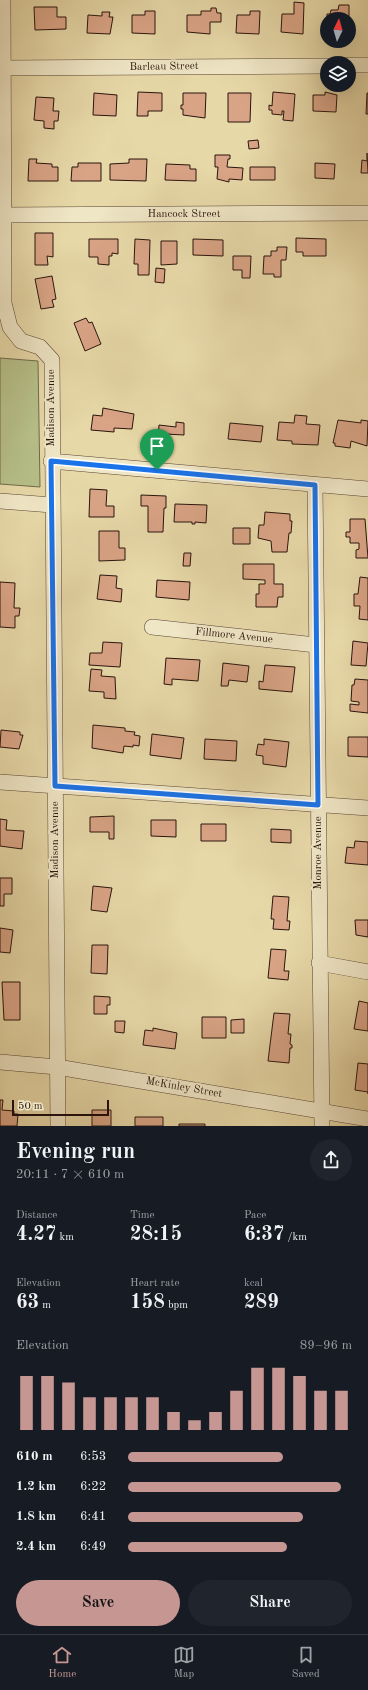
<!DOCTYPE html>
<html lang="en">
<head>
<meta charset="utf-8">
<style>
  body { margin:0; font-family:"Old Standard TT",serif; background:#20242c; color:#f1f3f6; height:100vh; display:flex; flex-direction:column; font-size:15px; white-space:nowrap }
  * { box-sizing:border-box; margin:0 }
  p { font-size:13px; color:#9ea1a6 }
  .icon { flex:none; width:22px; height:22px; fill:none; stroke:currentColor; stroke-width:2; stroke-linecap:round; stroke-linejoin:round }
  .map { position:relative; height:1126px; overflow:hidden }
  .panel { display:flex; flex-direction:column; background:#171b24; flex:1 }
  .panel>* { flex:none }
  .needle { width:26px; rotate:5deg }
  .buttons { position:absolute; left:320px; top:12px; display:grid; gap:8px }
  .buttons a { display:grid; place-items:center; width:36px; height:36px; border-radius:50%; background:#171b24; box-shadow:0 4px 16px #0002; font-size:20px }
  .scale { position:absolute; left:12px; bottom:10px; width:97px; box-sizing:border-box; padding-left:4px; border:2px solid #2a140c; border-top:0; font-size:11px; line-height:14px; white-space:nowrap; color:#2a140c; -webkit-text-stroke:3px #efe6c6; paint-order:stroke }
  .pin { position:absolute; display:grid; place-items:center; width:34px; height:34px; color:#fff; margin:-41px -17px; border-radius:50% 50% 50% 0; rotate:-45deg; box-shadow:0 0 4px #0007 }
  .pin .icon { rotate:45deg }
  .round { display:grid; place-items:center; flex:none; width:42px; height:42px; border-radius:21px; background:#20242c }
  .summary { display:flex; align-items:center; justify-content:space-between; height:68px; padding:0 16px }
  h1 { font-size:22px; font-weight:800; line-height:30px }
  .figures { display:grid; grid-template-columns:repeat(3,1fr); gap:6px; height:68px; padding:4px 16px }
  .figures div { display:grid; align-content:center }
  .figures b { font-size:20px; font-weight:800 }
  .figures small { font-size:11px; font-weight:400 }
  .figures p { font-size:11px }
  .chart { height:112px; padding:8px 16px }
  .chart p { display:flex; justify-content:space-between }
  .chart svg { width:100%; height:72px; margin-top:4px; stroke:#c59692; stroke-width:6 }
  .action { display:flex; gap:8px; margin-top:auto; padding:8px 16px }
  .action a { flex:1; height:46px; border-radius:24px; background:#c59692; color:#111; font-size:16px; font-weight:800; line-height:46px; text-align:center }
  .action a+a { background:#20242c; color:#f1f3f6 }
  ul { padding:0 16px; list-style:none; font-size:13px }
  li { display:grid; grid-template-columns:64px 48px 1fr; align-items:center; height:30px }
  li i { height:10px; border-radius:5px; background:#c59692 }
  .menu { display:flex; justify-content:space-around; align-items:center; height:56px; border-top:1px solid #363941; background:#171b24; font-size:11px; color:#9ea1a6 }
  .menu a { display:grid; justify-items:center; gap:2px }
  .menu .current { color:#c59692 }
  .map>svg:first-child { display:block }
</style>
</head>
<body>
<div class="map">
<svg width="368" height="1126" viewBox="0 0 368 1126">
  <rect width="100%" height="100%" fill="#e7d8a8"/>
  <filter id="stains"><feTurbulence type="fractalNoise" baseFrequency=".005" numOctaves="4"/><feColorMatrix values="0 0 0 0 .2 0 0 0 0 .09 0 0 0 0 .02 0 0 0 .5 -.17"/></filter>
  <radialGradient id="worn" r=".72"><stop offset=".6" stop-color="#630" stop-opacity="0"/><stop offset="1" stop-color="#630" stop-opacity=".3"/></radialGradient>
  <!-- green -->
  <path fill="#b6bf88" stroke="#706a4a" d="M0,358L38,361L40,487L0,484Z"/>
  <!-- building -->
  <path fill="#d9a486" stroke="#2a140c" d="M294,2L304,3L303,34L281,32L282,14H294Z
    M339,5H349V32V19H327L326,32L327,14H330L331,10H338Z
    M34,7H57V17H66V29L35,30Z
    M211,8H216L217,13H221V22H210V34L187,32V15H201V11H211Z
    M145,11H155V34L132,33V15H145Z
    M250,11H260L259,34L236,33L237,15H250Z
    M102,12H110L109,17H113L110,34L87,33L88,15L102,16Z
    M138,92L162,93V111H148V116H137Z
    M273,92L295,94L293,121L283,120L284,111H282V115L272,114V110H269V105L272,106Z
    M325,92L337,95L336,112L313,111V95H325Z
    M94,93L117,95L116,116L93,115Z
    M183,93H206L205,118L183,115V109H181V105H183Z
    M228,93H251L250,122H228Z
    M367,93H368V114H366Z
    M36,97L54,98L53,111H59L58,121H54V129L44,128V121L34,120Z
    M258,140L259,148L249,149L248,141Z
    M367,153L368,173H361L362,160L367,161Z
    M215,155H230V159H228L227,167L243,168L242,180L229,179V182L217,179L218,167H215Z
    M29,159H37L36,163L52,164V167H58V181H28Z
    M129,159H147L146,181L110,180V164L129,163Z
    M78,163H101V181H71L72,167H78Z
    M315,163L335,164L334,179L315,178Z
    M166,164L190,165V169H196V181L165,180Z
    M250,167H275V180H250Z
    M35,233H53V257L47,256L48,265H35Z
    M296,238L326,239V256H303V252H296Z
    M89,239H118V254L112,253V256H109V265L98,264V257H89Z
    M135,239L150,240L149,275H138V264H134Z
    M193,239L223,240V256L193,255Z
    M161,241H177V264L161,265Z
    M277,247H287L286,260H281V277H274V274H263L264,256H271V251H277Z
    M233,256H251L250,278H242V270H233Z
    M156,268L165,269L164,283L155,282Z
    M52,276L56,299L52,300L54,307L41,309L35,279Z
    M86,318L89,323L92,322L101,344L85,351L74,323Z
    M103,408L134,414L132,429L114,428V432L91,430L93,415L102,416Z
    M295,415L307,416L306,424L320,425L318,445L292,444V441L277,440L279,422L294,423Z
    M338,420L361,423V420L368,421L367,446L351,441L350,448L335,446V443H333Z
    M176,422L184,423V435L166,434L165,439H158L159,425L176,427Z
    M230,423L263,426L261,442L228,439Z
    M90,489L107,490L106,506H114V517H89Z
    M141,495L166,496V508H164L163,532H148V506H141Z
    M175,504L207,505L206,523L195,522V524H192V522H174Z
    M265,512L290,514V521H292L291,533H289L287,552H272L271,541L258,538L259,525H264Z
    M350,519H365L368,558H356V550L359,549V543H350V537H346V532H350Z
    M233,528H250V544H233Z
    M99,531H119V548H125V560L99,561Z
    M184,553H191L190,566H183Z
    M243,564H274V584H283V597H278L277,607H256V594H259V584H265V580L243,579Z
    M100,575L117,576L116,588L122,589L121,602L97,599Z
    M360,577L368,578V620L359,619L360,606H354V594H358Z
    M157,580L190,582L189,600L156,597Z
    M0,582L15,583L14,608H20L19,616H15V628L0,627Z
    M353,641L368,643L366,666L351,665Z
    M103,642L122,643L120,667L89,665L90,653H102Z
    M166,658L200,660L198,681L172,679V685L164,684Z
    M223,663L249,666L247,682L229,680L228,686H221Z
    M265,665L295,667L292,692L259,689V681L263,682Z
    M91,669L102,670L101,676L115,677L116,699L104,698V692L89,691Z
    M355,679L368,680V713L350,711V704L359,705V702L351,701L352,685H354Z
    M93,725L125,728V731L135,732L134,735L140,736L139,746L133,745V747L124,746L123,753L92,748Z
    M1,730L20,732V735H23L19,749L0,747Z
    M152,734L184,738L181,759L150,755Z
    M348,737H368V757L348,756Z
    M205,739L237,741L236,761L204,759Z
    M264,739L289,742L286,767L263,764V756L256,755L258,744L264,745Z
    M114,816V839H109V832H90V817Z
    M0,819L7,820L6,830L24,831L22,849L0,846Z
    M151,820H176V837L151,836Z
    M201,824H226V841H201Z
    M271,829L291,830V843L271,842Z
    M355,841L368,842V865L345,863L347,847L354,848Z
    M0,878H12V894H4V906H0Z
    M93,886L112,888L107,912L91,910Z
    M273,896L289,897L287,921H290L289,930L273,929L274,919H271Z
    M355,920H368V937L356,935Z
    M0,928L13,930L10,953L0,952Z
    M92,945H108L107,974L91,973Z
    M271,949L286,950L284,971H289L288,980L268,978Z
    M2,982H20V1020H4Z
    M94,996L110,997V1005H107V1014H94Z
    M359,1001L368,1003V1031L354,1029Z
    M274,1013L290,1014L288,1034H291L290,1044L292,1045V1048H290L289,1063L268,1061Z
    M202,1017H226V1038H202Z
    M244,1019V1033H231V1020Z
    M115,1021H125L124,1033L115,1032Z
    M153,1028L177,1033L175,1049L143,1045L145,1030L153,1031Z
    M358,1063L368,1064V1094V1092L355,1090Z
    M0,1100H3L2,1110L14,1111V1114H18L17,1126H0Z
    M92,1110H111V1126H92Z
    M135,1117H163V1126H135Z
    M179,1124H205V1126H179Z"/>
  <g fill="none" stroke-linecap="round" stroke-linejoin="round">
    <!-- street casing -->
    <g stroke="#594533" stroke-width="16">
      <path id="street" d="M3,0L4,303L10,327L21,341L40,347L52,360L58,1126
        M349,65H368
        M0,68L327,66
        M0,215L368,213
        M51,461L368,489
        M315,485L322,1126
        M0,501L52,505
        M152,627L316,645
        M0,782L368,808
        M319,963L368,972
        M0,1062L57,1067L368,1119"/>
    </g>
    <!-- street -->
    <use href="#street" stroke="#efe6c6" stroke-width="15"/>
  </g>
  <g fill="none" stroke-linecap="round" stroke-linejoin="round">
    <!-- route casing -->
    <g stroke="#fff" stroke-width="8">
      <path id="route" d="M51,461L315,485L318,805L55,786Z"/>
    </g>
    <!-- route -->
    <use href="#route" stroke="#1a73e8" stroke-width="5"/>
  </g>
  <g text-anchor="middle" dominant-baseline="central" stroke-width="4" stroke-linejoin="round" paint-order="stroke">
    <!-- street labels -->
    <g font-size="11" fill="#2a140c" stroke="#efe6c6">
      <text transform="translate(164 67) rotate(-1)">Barleau Street</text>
      <text x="184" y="214">Hancock Street</text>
      <text transform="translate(51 408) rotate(-90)">Madison Avenue</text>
      <text transform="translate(234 636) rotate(6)">Fillmore Avenue</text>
      <text transform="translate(55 840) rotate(-90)">Madison Avenue</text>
      <text transform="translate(318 853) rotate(-90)">Monroe Avenue</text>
      <text transform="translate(184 1088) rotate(10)">McKinley Street</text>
    </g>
  </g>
  <rect width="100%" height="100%" filter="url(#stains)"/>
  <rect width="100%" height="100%" fill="url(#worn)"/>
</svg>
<div class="buttons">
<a><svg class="needle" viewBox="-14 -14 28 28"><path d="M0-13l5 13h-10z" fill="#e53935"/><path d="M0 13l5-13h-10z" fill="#9ea1a6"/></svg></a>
<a><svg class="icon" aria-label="layers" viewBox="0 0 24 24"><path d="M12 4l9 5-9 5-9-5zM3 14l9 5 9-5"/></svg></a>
</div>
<div class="scale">50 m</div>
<div class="pin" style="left:157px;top:470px;background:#1e9e55"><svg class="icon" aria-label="arrive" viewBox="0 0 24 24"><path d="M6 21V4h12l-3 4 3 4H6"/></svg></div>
</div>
<section class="panel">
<div class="summary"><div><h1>Evening run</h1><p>20:11 · 7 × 610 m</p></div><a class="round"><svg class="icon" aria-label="share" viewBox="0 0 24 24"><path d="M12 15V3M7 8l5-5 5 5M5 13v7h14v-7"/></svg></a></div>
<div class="figures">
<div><p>Distance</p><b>4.27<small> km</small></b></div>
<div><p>Time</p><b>28:15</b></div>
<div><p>Pace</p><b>6:37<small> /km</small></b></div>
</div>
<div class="figures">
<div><p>Elevation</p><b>63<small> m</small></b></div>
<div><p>Heart rate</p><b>158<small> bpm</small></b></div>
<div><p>kcal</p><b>289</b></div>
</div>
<div class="chart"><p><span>Elevation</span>89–96 m</p>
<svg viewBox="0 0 160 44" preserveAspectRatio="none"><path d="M5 44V11M15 44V11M25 44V15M35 44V24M45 44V24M55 44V24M65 44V24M75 44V33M85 44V38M95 44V33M105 44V20M115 44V6M125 44V6M135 44V11M145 44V20M155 44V20"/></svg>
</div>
<ul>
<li><b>610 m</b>6:53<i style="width:69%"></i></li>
<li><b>1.2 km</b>6:22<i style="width:95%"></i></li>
<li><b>1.8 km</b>6:41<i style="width:78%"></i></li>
<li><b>2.4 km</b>6:49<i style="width:71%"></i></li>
</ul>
<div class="action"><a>Save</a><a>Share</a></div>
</section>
<nav class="menu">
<a class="current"><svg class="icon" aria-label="home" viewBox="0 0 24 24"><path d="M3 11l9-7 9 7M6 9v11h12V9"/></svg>Home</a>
<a><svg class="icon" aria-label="map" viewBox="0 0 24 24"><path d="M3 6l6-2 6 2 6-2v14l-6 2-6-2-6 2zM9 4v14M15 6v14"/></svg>Map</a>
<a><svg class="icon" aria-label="saved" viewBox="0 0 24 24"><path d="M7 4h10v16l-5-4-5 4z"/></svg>Saved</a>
</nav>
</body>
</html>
